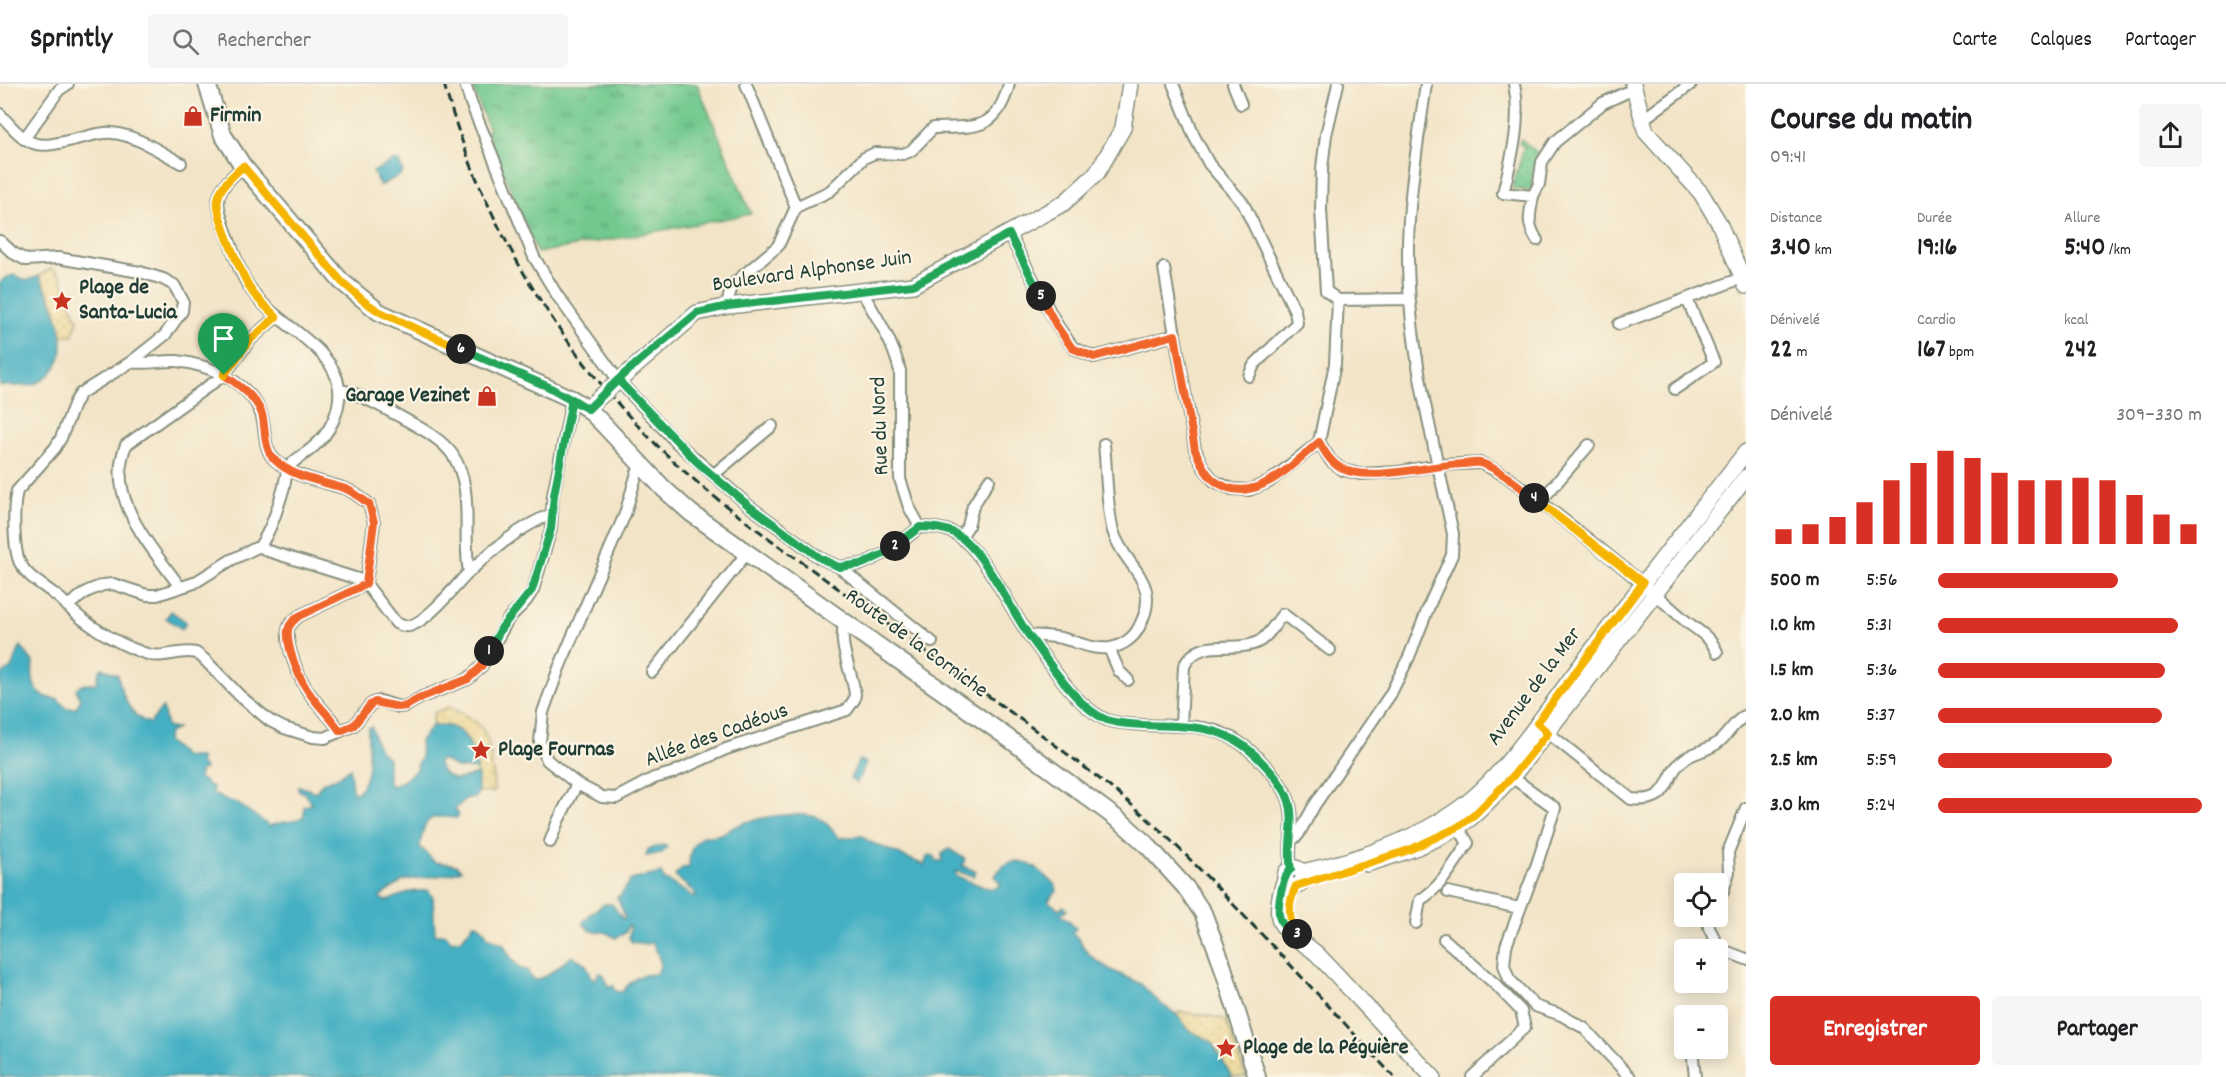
<!DOCTYPE html>
<html lang="fr">
<head>
<meta charset="utf-8">
<style>
  body { margin:0; font-family:Dekko,sans-serif; background:#f6f6f6; color:#202124; height:100vh; display:flex; flex-direction:column; font-size:22px; white-space:nowrap }
  * { box-sizing:border-box; margin:0 }
  p { font-size:20px; color:#757577 }
  .icon { flex:none; width:33px; height:33px; fill:none; stroke:currentColor; stroke-width:2; stroke-linecap:round; stroke-linejoin:round }
  .map { position:relative; flex:1; overflow:hidden }
  .panel { display:flex; flex-direction:column; background:#fff; width:480px }
  .panel>* { flex:none }
  .fabs { position:absolute; left:1674px; top:789px; display:grid; gap:12px }
  .fabs a { display:grid; place-items:center; width:54px; height:54px; border-radius:6px; background:#fff; box-shadow:0 3px 15px #0003; font-size:30px }
  .pin { position:absolute; display:grid; place-items:center; width:51px; height:51px; color:#fff; margin:-62px -26px; border-radius:50% 50% 50% 0; rotate:-45deg; box-shadow:0 0 6px #0007 }
  .pin .icon { rotate:45deg }
  .km { position:absolute; width:30px; height:30px; margin:-15px; border-radius:50%; background:#222; color:#fff; font-size:16px; line-height:30px; text-align:center }
  .round { display:grid; place-items:center; flex:none; width:63px; height:63px; border-radius:6px; background:#f6f6f6 }
  .summary { display:flex; align-items:center; justify-content:space-between; height:102px; padding:0 24px }
  h1 { font-size:33px; font-weight:700; line-height:45px }
  .figures { display:grid; grid-template-columns:repeat(3,1fr); gap:9px; height:102px; padding:6px 24px }
  .figures div { display:grid; align-content:center }
  .figures b { font-size:26px; font-weight:700 }
  .figures small { font-size:16px; font-weight:400 }
  .figures p { font-size:16px }
  .chart { height:168px; padding:12px 24px }
  .chart p { display:flex; justify-content:space-between }
  .chart svg { width:100%; height:108px; margin-top:6px; stroke:#d93025; stroke-width:6 }
  .button { display:flex; gap:12px; margin-top:auto; padding:12px 24px }
  .button a { flex:1; height:69px; border-radius:6px; background:#d93025; color:#fff; font-size:24px; font-weight:700; line-height:69px; text-align:center }
  .button a+a { background:#f6f6f6; color:#202124 }
  ul { padding:0 24px; list-style:none; font-size:20px }
  li { display:grid; grid-template-columns:96px 72px 1fr; align-items:center; height:45px }
  li i { height:15px; border-radius:8px; background:#d93025 }
  header { display:flex; align-items:center; gap:36px; box-sizing:border-box; height:84px; padding:0 30px; background:#fff; border-bottom:2px solid #e0e0e0 }
  header strong { font-size:28px }
  nav { display:flex; gap:33px; margin-inline-start:auto; font-size:21px }
  .search { width:420px; height:54px; background:#f6f6f6; display:flex; align-items:center; gap:15px; box-sizing:border-box; padding:0 21px; border-radius:6px; color:#757577; font-size:22px }
  main { display:flex; flex:1; min-height:0 }
  .map>svg:first-child { display:block }
</style>
</head>
<body>
<header>
<strong>Sprintly</strong>
<div class="search"><svg class="icon" aria-label="search" viewBox="0 0 24 24"><circle cx="10" cy="10" r="6"/><path d="M15 15l6 6"/></svg>Rechercher</div>
<nav><a>Carte</a><a>Calques</a><a>Partager</a></nav>
</header>
<main>
<div class="map">
<svg width="1746" height="993" viewBox="0 0 1746 993">
  <defs>
    <pattern id="grass-dots" width="8" height="8" patternUnits="userSpaceOnUse" patternTransform="scale(1.5)"><rect width="8" height="8" fill="#71c98f"/><path d="M2 2h.1M6 6h.1" fill="none" stroke="#5ca476" stroke-width="1.8" stroke-linecap="round"/></pattern>
    <pattern id="sand-dots" width="8" height="8" patternUnits="userSpaceOnUse" patternTransform="scale(1.5)"><rect width="8" height="8" fill="#eeda9e"/><path d="M2 2h.1M6 6h.1" fill="none" stroke="#ccbc89" stroke-width="1.8" stroke-linecap="round"/></pattern>
    <pattern id="park-tufts" width="24" height="20" patternUnits="userSpaceOnUse" patternTransform="scale(1.5)"><rect width="24" height="20" fill="#71c98f"/><path d="M3 7l-1-3M5 7V3M7 7l1-3M15 17l-1-3M17 17v-4M19 17l1-3" fill="none" stroke="#5ca476"/></pattern>
  </defs>
  <rect width="100%" height="100%" fill="#fcf5e5"/>
  <filter id="ink" filterUnits="userSpaceOnUse"><feTurbulence type="fractalNoise" baseFrequency=".0167" numOctaves="2"/><feDisplacementMap in="SourceGraphic" scale="12" xChannelSelector="R" yChannelSelector="G"/><feConvolveMatrix kernelMatrix="1 2 1 2 8 2 1 2 1" color-interpolation-filters="sRGB"/></filter>
  <filter id="wash" filterUnits="userSpaceOnUse"><feTurbulence type="fractalNoise" baseFrequency=".008" numOctaves="4" result="noise"/><feDisplacementMap in="SourceGraphic" scale="24" xChannelSelector="R" yChannelSelector="G"/><feGaussianBlur stdDeviation="1.35" result="paint"/><feColorMatrix in="noise" values="0 0 0 0 0 0 0 0 0 0 0 0 0 0 0 0 0 1.4 0 .05"/><feComposite in="paint" operator="in"/></filter>
  <g filter="url(#wash)">
    <rect width="100%" height="100%" fill="#f2e4c7"/>
    <!-- grass -->
    <path fill="url(#grass-dots)" stroke="#488362" stroke-width="1.5" d="M1521,55L1538,69L1532,90V107L1512,105L1524,62L1519,60Z"/>
    <!-- sand -->
    <path fill="url(#sand-dots)" stroke="#868c69" stroke-width="1.5" d="M52,184L60,192L78,237L72,252L62,251L54,219L39,192Z
      M449,623C458,628 471,633 478,640C492,652 493,690 494,708H478C475,678 476,635 432,642L434,629Z
      M1180,928L1205,931L1226,936L1246,993H1232L1211,957L1190,947L1176,930Z"/>
    <!-- park -->
    <path fill="url(#park-tufts)" stroke="#488362" stroke-width="1.5" d="M471,0H697L751,130L537,169L486,47L489,46Z"/>
    <!-- water -->
    <path fill="#45b0c3" stroke="#32767c" stroke-width="1.5" d="M394,76L398,77L403,87L402,90L380,102L373,88Z
      M14,191L26,197L39,192C56,224 82,277 37,299C28,304 11,301 0,302V199L5,194Z
      M171,527L186,538L182,545L166,534Z
      M21,562L33,578C31,598 33,614 58,615L66,624H76L80,616L76,605L80,601L96,599L99,588L102,584L118,591C121,608 130,635 150,639C155,635 157,627 163,624L167,644H177L168,650L167,657L185,673H200V680L205,685L201,686L199,694L213,704L212,709L225,716L235,718L270,742C282,736 293,740 304,732V722L312,720L304,709L298,706L299,702L316,708L322,699L337,694L350,684L352,707L357,709C373,692 367,666 368,644L372,643C374,655 378,667 388,674V698L392,702L403,697L417,685L418,677L421,674L420,657L432,642C464,637 472,660 477,685L457,684L441,675L438,679L443,689L455,696L478,690V708L475,714H467L455,725L459,731L457,734C427,731 425,733 420,763L435,778L456,781L461,786C441,794 423,792 402,797C398,802 385,808 379,814L387,817L409,808L428,806L433,813L435,850H446L451,857L462,855L474,839C481,842 485,845 487,852L504,861C508,871 514,878 521,885L528,886L530,892L536,896L548,891L572,872L585,879L594,897L599,889L603,890L609,902H614L615,907L622,908C635,893 637,891 656,890C665,880 657,869 652,858L647,860L632,858L629,854L630,843L628,841L625,849L616,854L605,848L591,847L583,840L585,835L590,833L589,831L604,820H612L623,835L625,834L617,813L620,812L631,796L661,789L664,795L696,814L695,809L675,792L683,783L689,784C689,769 691,762 702,752C723,753 723,747 741,740C759,733 801,726 819,734C827,738 834,748 839,754L863,752L868,757L924,781L928,771L934,772L936,777H942V770L949,765L965,775L962,782L976,787L974,792L955,787L956,792L984,803L994,805L1001,801L995,792C1014,762 1039,784 1056,802L1057,807L1048,817L1059,825L1064,822L1067,826L1060,830L1069,836L1076,845L1071,849L1078,854L1087,868L1096,876L1111,886L1141,900L1160,919L1176,930L1190,947L1211,957L1232,993H0V592L11,584Z
      M859,676L866,679L857,699L850,695Z
      M664,761L667,763L662,769L646,772L648,765Z"/>
  </g>
  <g filter="url(#ink)">
    <g fill="none" stroke-linecap="round" stroke-linejoin="round">
      <!-- street casing -->
      <g stroke="#88907e" stroke-width="14">
        <path id="street" d="M465,0L471,19L534,173L557,211L618,296L676,358L749,422L820,474L839,483L862,480L888,468L920,443C930,443 942,444 952,448C982,462 1010,525 1030,553C1049,578 1077,624 1107,636C1118,640 1130,640 1143,641C1193,643 1222,637 1260,676C1271,687 1284,702 1289,717C1296,739 1287,763 1291,785
          M746,0L796,123
          M1173,0L1194,52L1209,80L1243,119L1295,227L1297,239L1254,281L1249,292
          M1233,0L1241,20
          M1514,0C1522,38 1512,72 1503,109L1533,112L1539,100L1542,78L1555,58L1603,19L1634,5
          M0,30C34,69 37,64 85,53C93,51 103,48 112,49C136,51 160,68 181,79
          M1642,36L1691,0
          M24,55L59,6L68,0
          M243,82C212,111 214,114 228,153C234,170 241,192 252,207C274,239 335,263 339,304C341,326 330,350 312,364C305,371 293,375 288,385C286,390 285,397 284,403C278,423 272,444 260,462
          M1533,112C1530,131 1526,139 1537,156
          M1009,150L1057,241L1073,264L1094,273L1175,251L1195,365L1203,383L1214,397L1232,405L1249,406L1269,398L1319,358L1335,280L1338,216L1326,207L1321,126L1322,84L1326,51L1338,0
          M0,157L13,169L26,176L58,174L140,188L163,195L174,201L183,217L182,227L165,251L131,278L81,309L75,318L61,354L55,364L17,407C13,423 13,464 20,479C28,494 42,500 54,510C62,515 68,523 75,529C93,545 127,565 151,571C166,574 181,565 196,569L204,575L240,612L270,637L284,644L313,653L325,654L354,641L370,621L375,618L380,617L399,623L406,622L422,613L468,595L481,583L509,534L526,517L533,506L551,445L553,411L572,315
          M1164,184L1175,251
          M862,208C877,233 893,258 900,287V395L909,423L920,443
          M1338,216L1409,215
          M728,222L729,212L733,200L778,162L796,123L830,107L864,74L875,69L903,70L911,67L933,44C976,43 997,47 1009,0
          M1619,240L1742,194
          M131,278C147,281 162,276 177,277C209,281 246,296 260,327C267,342 262,364 274,375C293,394 323,397 346,405C354,408 362,415 369,420L374,438L366,500L299,532C294,536 289,540 288,546C286,562 298,591 306,604C315,619 330,632 340,647
          M1675,305L1714,278L1687,215
          M339,306C360,309 381,323 399,332C416,342 440,353 452,370C475,403 462,450 469,488
          M1319,358L1331,377L1343,386L1360,390L1398,388L1439,381L1481,379L1506,392C1566,437 1625,483 1681,533C1694,545 1710,551 1717,568
          M642,381L637,389L625,430L559,584L543,628L540,658L547,676L577,700L602,713L616,714L654,694L672,689L726,665L847,626L854,616L855,610C852,587 837,560 845,537
          M713,391L772,342
          M1540,418L1589,361
          M961,453L968,442L973,422L989,396
          M839,483L932,558
          M180,503C152,463 104,414 126,361L224,291L250,256L276,233
          M67,522L88,507L103,501L113,500L147,511H157L194,499L231,476L260,462L268,467L358,495L366,500L396,539C400,541 404,543 409,542C427,538 455,503 468,489C491,467 522,441 552,430
          M1029,551C1039,552 1051,552 1061,554C1078,558 1092,566 1110,564C1122,562 1134,554 1139,543C1164,497 1124,484 1113,447C1106,420 1107,388 1104,360
          M1109,564L1119,587L1128,596
          M652,588L747,469
          M1181,641L1184,582C1200,551 1234,570 1258,558C1268,553 1276,538 1283,530L1330,566
          M1542,644L1631,715C1675,720 1662,689 1686,674C1697,667 1710,666 1720,657C1729,649 1735,637 1746,631
          M1506,689L1555,724L1537,780L1506,862L1504,881L1509,895L1535,922L1561,931L1584,944L1630,993
          M1292,756L1298,751L1314,722L1390,611L1409,573L1431,517L1452,471L1453,450C1434,360 1409,269 1408,176C1407,118 1418,58 1426,0
          M550,758L558,737L577,700
          M1448,808L1519,824
          M1718,816L1723,807L1729,788L1728,768L1746,724
          M1708,832L1709,844L1720,865L1746,875
          M1416,839L1420,816C1441,804 1455,778 1468,759L1455,738
          M1444,855L1495,900L1521,927L1525,943L1472,993
          M1692,965L1695,993"/>
      </g>
      <!-- secondary casing -->
      <g stroke="#88907e" stroke-width="18">
        <path id="secondary" d="M1633,0L1646,48L1701,109L1719,139L1746,202
          M615,300L697,229L728,222L913,201L1064,119L1097,89L1123,44L1130,0
          M1367,780C1403,769 1443,756 1472,733C1486,721 1499,706 1512,693L1746,393
          M1285 793a9 9 0 1 1 18 0a9 9 0 1 1-18 0Z
          M1302,788C1359,776 1422,754 1468,718C1509,685 1549,623 1581,581C1635,509 1690,439 1746,368
          M1285,796C1281,805 1276,826 1280,837C1286,851 1307,860 1318,871C1356,911 1394,953 1433,993"/>
      </g>
      <!-- primary casing -->
      <g stroke="#88907e" stroke-width="20">
        <path id="primary" d="M207,0L223,51L243,82L341,197L379,228L572,315L588,325L602,339L664,405L691,429L1004,651L1124,740L1148,762L1186,804L1203,829L1220,874L1257,993"/>
      </g>
      <!-- street -->
      <use href="#street" stroke="#fff" stroke-width="10"/>
      <!-- secondary -->
      <use href="#secondary" stroke="#fff" stroke-width="15"/>
      <!-- primary -->
      <use href="#primary" stroke="#fff" stroke-width="16"/>
      <!-- rail -->
      <path stroke="#1f3d34" stroke-width="3" stroke-dasharray="9 4.5" stroke-linecap="butt" d="M444,0C482,139 561,269 665,369C710,413 763,450 814,487C916,562 1021,632 1120,711C1165,748 1206,791 1246,834C1296,886 1345,940 1394,993"/>
      <!-- secondary-bridge casing -->
      <g stroke="#88907e" stroke-width="18" stroke-linecap="butt">
        <path id="secondary-bridge" d="M594,318L615,300"/>
      </g>
      <!-- secondary-bridge -->
      <use href="#secondary-bridge" stroke="#fff" stroke-width="15"/>
    </g>
  </g>
  <g fill="none" stroke-linecap="round" stroke-linejoin="round" filter="url(#ink)">
    <!-- split-1 casing -->
    <g stroke="#fff" stroke-width="12">
      <path id="split-1" d="M224,291C239,301 255,312 262,330C266,344 263,364 274,375C292,394 322,397 346,405C354,408 362,415 369,420L374,438L366,500L299,532C294,536 289,540 288,546C286,562 298,591 306,604C315,619 330,632 340,647L354,641L370,621L375,618L399,623L406,622L422,613L468,595L481,583L489,567"/>
    </g>
    <!-- split-2 casing -->
    <g stroke="#fff" stroke-width="12">
      <path id="split-2" d="M489,567L502,543L532,506L551,445L554,411L572,315L588,325L618,296L697,378L749,422L820,474L839,483L862,480L888,468L895,462"/>
    </g>
    <!-- split-3 casing -->
    <g stroke="#fff" stroke-width="12">
      <path id="split-3" d="M895,462L920,443C930,443 942,444 952,448C982,461 1010,525 1030,553C1049,578 1077,624 1107,636C1118,640 1130,640 1143,641C1191,643 1224,639 1260,676C1271,687 1284,702 1289,717C1296,739 1286,763 1291,785C1283,791 1276,824 1280,835C1283,844 1293,850 1300,856L1297,850"/>
    </g>
    <!-- split-4 casing -->
    <g stroke="#fff" stroke-width="12">
      <path id="split-4" d="M1297,850C1287,834 1288,819 1296,802L1409,766L1458,743L1473,732L1512,693L1548,649L1537,639L1643,499L1534,414"/>
    </g>
    <!-- split-5 casing -->
    <g stroke="#fff" stroke-width="12">
      <path id="split-5" d="M1041,212L1056,241L1072,264L1094,273L1175,251L1195,366C1200,376 1205,390 1215,397C1253,425 1292,380 1319,358C1325,368 1331,380 1343,385C1368,398 1432,381 1462,380C1467,380 1474,378 1480,379C1495,382 1522,404 1534,414"/>
    </g>
    <!-- split-6 casing -->
    <g stroke="#fff" stroke-width="12">
      <path id="split-6" d="M461,265L549,303L588,325L624,290L697,229L728,222L913,201L1009,150L1041,212"/>
    </g>
    <!-- split-7 casing -->
    <g stroke="#fff" stroke-width="12">
      <path id="split-7" d="M224,291L250,256L276,233C268,224 257,216 251,206C242,190 214,130 218,115C220,102 234,91 243,82L341,197L365,218L380,228L461,265"/>
    </g>
    <!-- split-1 -->
    <use href="#split-1" stroke="#f0652b" stroke-width="8"/>
    <!-- split-2 -->
    <use href="#split-2" stroke="#22a559" stroke-width="8"/>
    <!-- split-3 -->
    <use href="#split-3" stroke="#22a559" stroke-width="8"/>
    <!-- split-4 -->
    <use href="#split-4" stroke="#f5b400" stroke-width="8"/>
    <!-- split-5 -->
    <use href="#split-5" stroke="#f0652b" stroke-width="8"/>
    <!-- split-6 -->
    <use href="#split-6" stroke="#22a559" stroke-width="8"/>
    <!-- split-7 -->
    <use href="#split-7" stroke="#f5b400" stroke-width="8"/>
  </g>
  <!-- icons -->
  <defs>
    <g id="shop-bare" transform="scale(1.62)"><path d="M-5-2.5h2.3a2.7 3.5 0 0 1 5.4 0H5L5.5 6h-11ZM-1.5-2.5h3a1.5 2.3 0 0 0-3 0Z" fill="#c8321e" stroke="#fcf5e5" stroke-width="2.5" paint-order="stroke"/></g>
    <g id="sight-bare" transform="scale(1.62)"><path d="M0-6L1.8-2.2L6-1.7L2.9 1.2L3.7 5.4L0 3.3L-3.7 5.4L-2.9 1.2L-6-1.7L-1.8-2.2Z" fill="#c8321e" stroke="#fcf5e5" stroke-width="2.5" paint-order="stroke"/></g>
  </defs>
  <g fill-rule="evenodd">
    <use href="#shop-bare" x="193" y="32"/>
    <use href="#sight-bare" x="62" y="217"/>
    <use href="#shop-bare" x="487" y="312"/>
    <use href="#sight-bare" x="481" y="666"/>
    <use href="#sight-bare" x="1226" y="964"/>
  </g>
  <g text-anchor="middle" dominant-baseline="central" stroke-width="4.5" stroke-linejoin="round" paint-order="stroke">
    <!-- poi labels -->
    <g font-size="22" font-weight="bold" fill="#1f3d34" stroke="#fcf5e5" text-anchor="start">
      <text x="210" y="32">Firmin</text>
      <text x="79" y="204">Plage de<tspan x="79" dy="25">Santa-Lucia</tspan></text>
      <text x="470" y="312" text-anchor="end">Garage Vezinet</text>
      <text x="498" y="666">Plage Fournas</text>
      <text x="1243" y="964">Plage de la Péguière</text>
    </g>
    <!-- street labels -->
    <g font-size="22" fill="#1f3d34" stroke="#fcf5e5">
      <text transform="translate(812 188) rotate(-8)">Boulevard Alphonse Juin</text>
      <text transform="translate(881 342) rotate(-92)">Rue du Nord</text>
      <text transform="translate(916 560) rotate(36)">Route de la Corniche</text>
      <text transform="translate(1535 603) rotate(-53)">Avenue de la Mer</text>
      <text transform="translate(717 652) rotate(-20)">Allée des Cadéous</text>
    </g>
  </g>
</svg>
<div class="fabs">
<a><svg class="icon" aria-label="locate" viewBox="0 0 24 24"><circle cx="12" cy="12" r="6"/><path d="M12 2v4M12 18v4M2 12h4M18 12h4"/></svg></a>
<a>+</a>
<a>−</a>
</div>
<div class="pin" style="left:224px;top:291px;background:#1e9e55"><svg class="icon" aria-label="arrive" viewBox="0 0 24 24"><path d="M6 21V4h12l-3 4 3 4H6"/></svg></div>
<b class="km" style="left:489px;top:567px">1</b>
<b class="km" style="left:895px;top:462px">2</b>
<b class="km" style="left:1297px;top:850px">3</b>
<b class="km" style="left:1534px;top:414px">4</b>
<b class="km" style="left:1041px;top:212px">5</b>
<b class="km" style="left:461px;top:265px">6</b>
</div>
<section class="panel">
<div class="summary"><div><h1>Course du matin</h1><p>09:41</p></div><a class="round"><svg class="icon" aria-label="share" viewBox="0 0 24 24"><path d="M12 15V3M7 8l5-5 5 5M5 13v7h14v-7"/></svg></a></div>
<div class="figures">
<div><p>Distance</p><b>3.40<small> km</small></b></div>
<div><p>Durée</p><b>19:16</b></div>
<div><p>Allure</p><b>5:40<small> /km</small></b></div>
</div>
<div class="figures">
<div><p>Dénivelé</p><b>22<small> m</small></b></div>
<div><p>Cardio</p><b>167<small> bpm</small></b></div>
<div><p>kcal</p><b>242</b></div>
</div>
<div class="chart"><p><span>Dénivelé</span>309–330 m</p>
<svg viewBox="0 0 160 44" preserveAspectRatio="none"><path d="M5 44V38M15 44V36M25 44V33M35 44V27M45 44V18M55 44V11M65 44V6M75 44V9M85 44V15M95 44V18M105 44V18M115 44V17M125 44V18M135 44V24M145 44V32M155 44V36"/></svg>
</div>
<ul>
<li><b>500 m</b>5:56<i style="width:68%"></i></li>
<li><b>1.0 km</b>5:31<i style="width:91%"></i></li>
<li><b>1.5 km</b>5:36<i style="width:86%"></i></li>
<li><b>2.0 km</b>5:37<i style="width:85%"></i></li>
<li><b>2.5 km</b>5:59<i style="width:66%"></i></li>
<li><b>3.0 km</b>5:24<i style="width:100%"></i></li>
</ul>
<div class="button"><a>Enregistrer</a><a>Partager</a></div>
</section>
</main>
</body>
</html>
